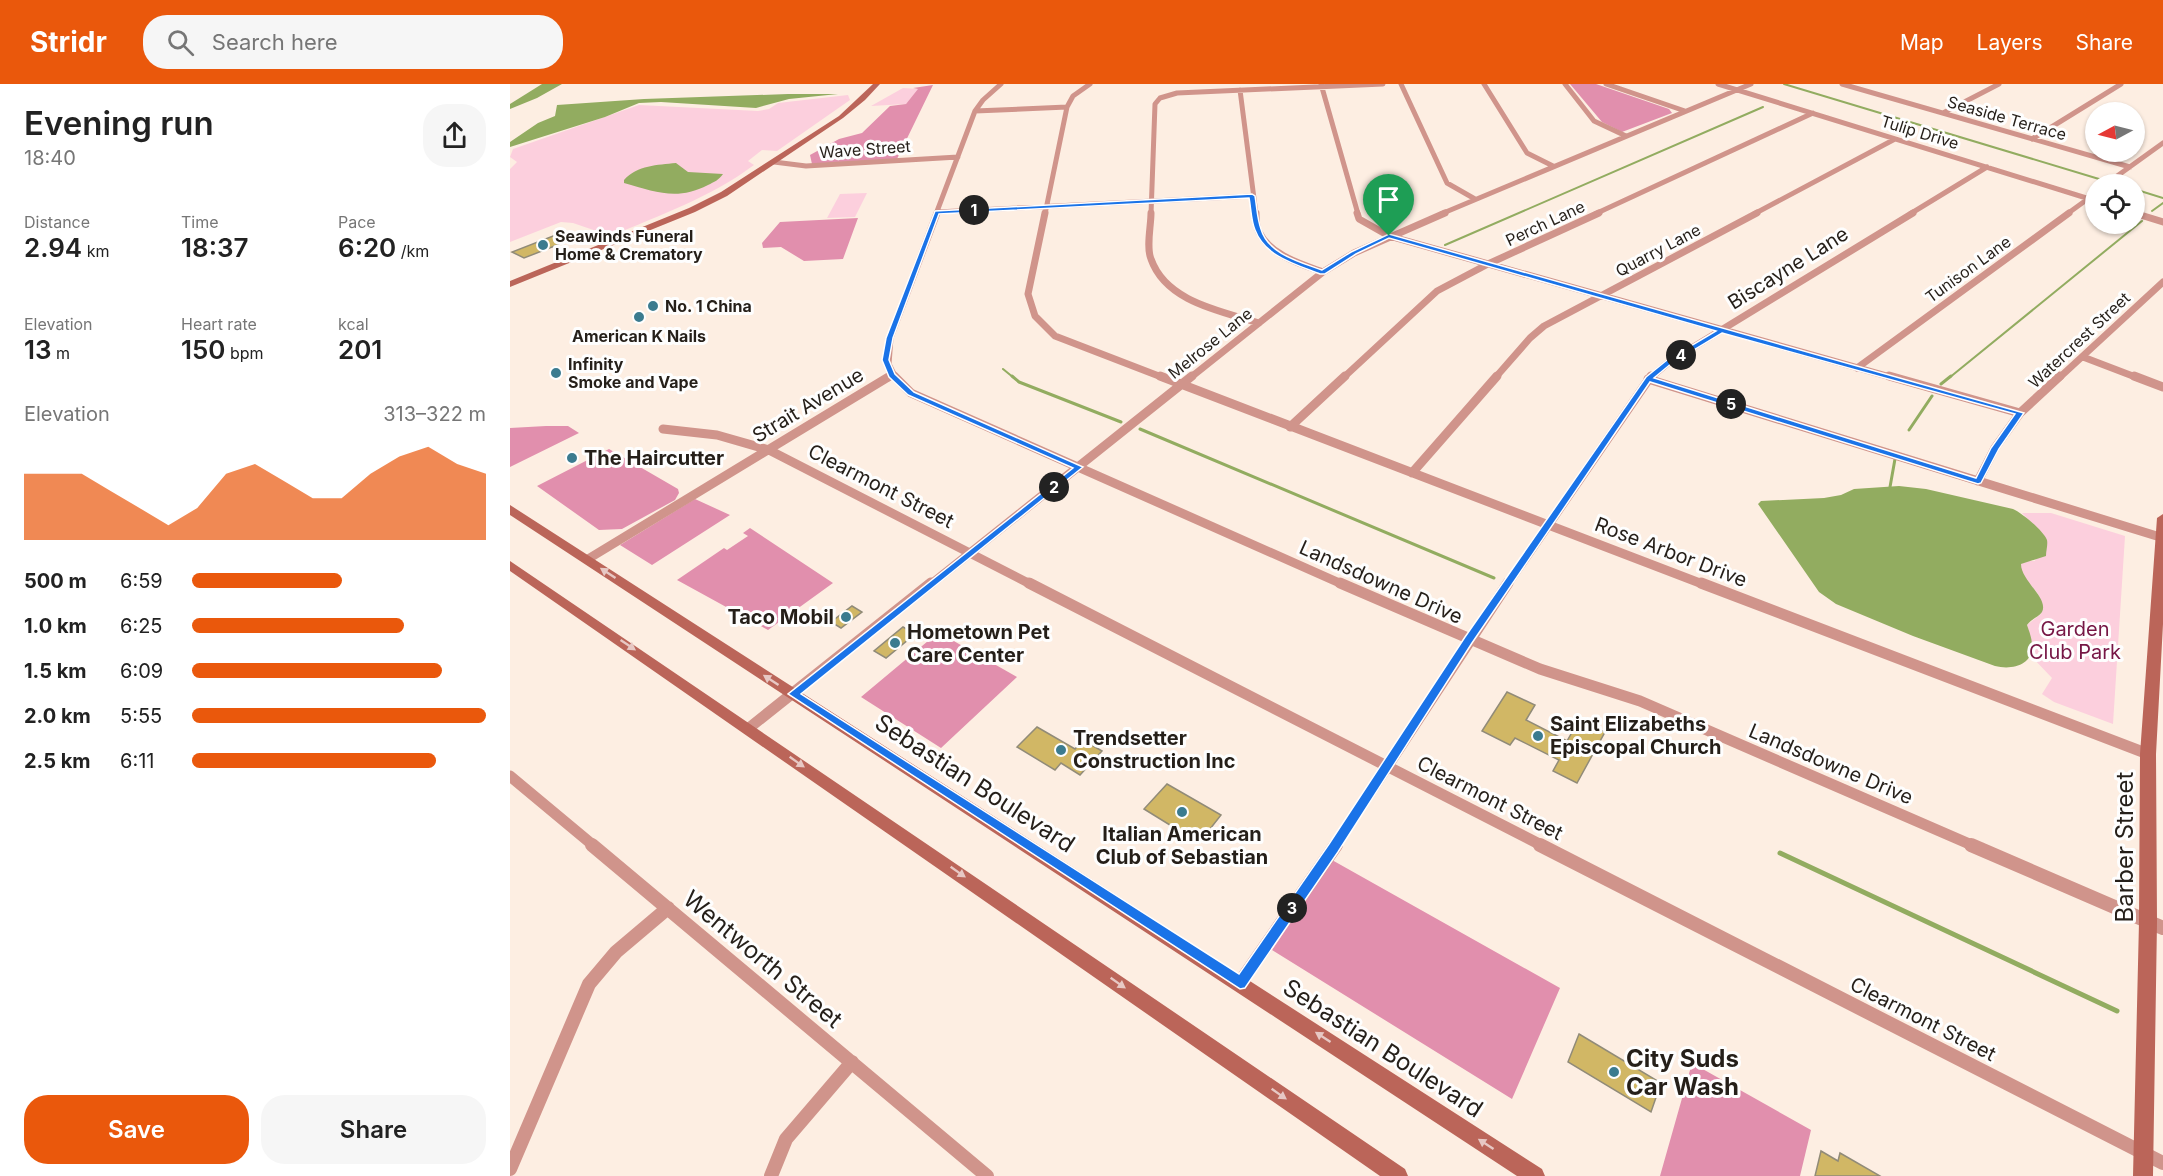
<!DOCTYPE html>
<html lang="en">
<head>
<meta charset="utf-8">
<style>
  body { margin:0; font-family:Inter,sans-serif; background:#f6f6f6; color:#222; height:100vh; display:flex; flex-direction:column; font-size:22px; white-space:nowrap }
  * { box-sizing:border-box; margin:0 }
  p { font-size:20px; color:#767676 }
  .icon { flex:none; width:33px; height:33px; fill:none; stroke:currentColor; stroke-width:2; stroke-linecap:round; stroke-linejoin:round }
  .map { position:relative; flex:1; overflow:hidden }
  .details { display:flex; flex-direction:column; background:#fff; width:510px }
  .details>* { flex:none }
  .needle { width:39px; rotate:263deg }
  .buttons { position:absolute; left:1575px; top:18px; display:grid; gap:12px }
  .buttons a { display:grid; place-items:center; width:60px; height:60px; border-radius:50%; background:#fff; box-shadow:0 2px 4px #0004; font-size:30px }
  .pin { position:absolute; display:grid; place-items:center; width:51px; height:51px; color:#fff; margin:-62px -26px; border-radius:50% 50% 50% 0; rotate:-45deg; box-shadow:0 0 6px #0007 }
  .pin .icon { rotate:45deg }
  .km { position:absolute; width:30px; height:30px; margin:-15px; border-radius:50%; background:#222; color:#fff; font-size:16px; line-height:30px; text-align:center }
  .round { display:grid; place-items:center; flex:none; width:63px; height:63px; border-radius:24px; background:#f6f6f6 }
  .headline { display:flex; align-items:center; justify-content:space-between; height:102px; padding:0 24px }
  h1 { font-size:33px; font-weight:600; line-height:45px }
  .figures { display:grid; grid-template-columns:repeat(3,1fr); gap:9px; height:102px; padding:6px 24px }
  .figures div { display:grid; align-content:center }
  .figures b { font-size:26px; font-weight:600 }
  .figures small { font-size:16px; font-weight:400 }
  .figures p { font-size:16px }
  .chart { height:168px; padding:12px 24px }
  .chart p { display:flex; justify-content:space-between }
  .chart svg { width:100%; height:108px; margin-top:6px; fill:#ea580c; opacity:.7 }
  .action { display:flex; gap:12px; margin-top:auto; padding:12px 24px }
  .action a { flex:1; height:69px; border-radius:24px; background:#ea580c; color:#fff; font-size:24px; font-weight:600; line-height:69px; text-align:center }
  .action a+a { background:#f6f6f6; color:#222 }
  ul { padding:0 24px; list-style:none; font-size:20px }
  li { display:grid; grid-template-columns:96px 72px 1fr; align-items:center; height:45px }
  li i { height:15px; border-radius:8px; background:#ea580c }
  header { display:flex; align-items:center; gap:36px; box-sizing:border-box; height:84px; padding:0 30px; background:#ea580c; color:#fff }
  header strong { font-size:28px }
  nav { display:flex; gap:33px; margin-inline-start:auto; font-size:21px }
  .search { width:420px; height:54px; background:#f6f6f6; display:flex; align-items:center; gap:15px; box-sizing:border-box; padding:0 21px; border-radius:24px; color:#767676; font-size:22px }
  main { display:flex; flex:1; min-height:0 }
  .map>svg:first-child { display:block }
</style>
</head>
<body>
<header>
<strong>Stridr</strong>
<div class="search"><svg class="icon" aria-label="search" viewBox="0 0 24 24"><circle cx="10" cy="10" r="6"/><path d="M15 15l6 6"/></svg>Search here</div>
<nav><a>Map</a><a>Layers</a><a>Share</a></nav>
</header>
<main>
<section class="details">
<div class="headline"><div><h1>Evening run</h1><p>18:40</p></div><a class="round"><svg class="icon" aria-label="share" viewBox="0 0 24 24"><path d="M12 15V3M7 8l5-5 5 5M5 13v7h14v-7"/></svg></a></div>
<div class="figures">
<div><p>Distance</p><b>2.94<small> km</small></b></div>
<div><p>Time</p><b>18:37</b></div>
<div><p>Pace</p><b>6:20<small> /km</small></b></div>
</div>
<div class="figures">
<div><p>Elevation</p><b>13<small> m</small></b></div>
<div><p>Heart rate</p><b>150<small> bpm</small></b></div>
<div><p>kcal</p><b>201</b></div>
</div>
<div class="chart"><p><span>Elevation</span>313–322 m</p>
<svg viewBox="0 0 160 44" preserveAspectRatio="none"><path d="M0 44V17L10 17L20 17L30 24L40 31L50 38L60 31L70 17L80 13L90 20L100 27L110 27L120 17L130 10L140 6L150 13L160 17V44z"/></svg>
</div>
<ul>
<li><b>500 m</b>6:59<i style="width:51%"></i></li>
<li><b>1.0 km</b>6:25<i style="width:72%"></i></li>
<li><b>1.5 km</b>6:09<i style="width:85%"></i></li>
<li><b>2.0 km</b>5:55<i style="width:100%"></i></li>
<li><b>2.5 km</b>6:11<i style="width:83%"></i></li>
</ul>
<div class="action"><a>Save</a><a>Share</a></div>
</section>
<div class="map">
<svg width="1653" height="1092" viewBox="0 0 1653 1092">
  <rect width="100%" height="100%" fill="#fdeee2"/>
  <!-- green -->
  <path fill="#fccfdd" d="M393,4L409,5L396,20L361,22Z
    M338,11L340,16L267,67L252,66L238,77L244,81C201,113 150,131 101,152L63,139L51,138L0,158V85L7,78L0,73L3,65L129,21L248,27L259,25L268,19Z
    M357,109L345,133L317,134L330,110Z
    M1512,429H1541L1615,452L1603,640L1544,618L1532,610L1542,594L1520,571L1522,561L1517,541L1531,530C1531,524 1531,515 1528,510C1521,500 1510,493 1511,480L1516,477H1525L1534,451Z"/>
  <!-- forest -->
  <path fill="#e18fad" d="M1060,0H1086L1159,25L1162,29L1112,48L1092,38Z
    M423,1L387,75L302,80L300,71L329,55L352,49L380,22L396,20L408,5L403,4Z
    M348,134L333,175L294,177L271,163L253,164L252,159L270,138Z
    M36,342H58L69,349L0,383V344Z
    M99,365L168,405L169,409L165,416L112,445L89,446L27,402Z
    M185,415L220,431L142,481L110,461Z
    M240,444L323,499L258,546L167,496L214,464L217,466L238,452L233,449Z
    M435,552L507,593L431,664L351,613L418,557Z
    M822,776L1050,904L1002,1015L762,866Z
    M1182,979L1301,1046L1290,1092H1150Z"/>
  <!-- water -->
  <path fill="#92ac60" d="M32,0H52L27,14L0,25V20Z
    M278,10H328L279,15L246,24L151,18L129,19L95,33L0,63V58L28,39L45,32L47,21L134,15Z
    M166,79L178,88L213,90C209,96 204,98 198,101C167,117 146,108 114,99V96C128,81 147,81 166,79Z
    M1389,402L1416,405L1503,425C1512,429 1534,447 1537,456C1538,461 1536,467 1536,472L1511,480C1511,497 1539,514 1532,528C1529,533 1521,535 1517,541C1519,547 1522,554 1522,561C1523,582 1501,586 1485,582L1403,552L1326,520L1309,508L1248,420L1251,417L1314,414L1331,411L1344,405Z"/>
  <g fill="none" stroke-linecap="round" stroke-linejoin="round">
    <!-- stream-far2 -->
    <path stroke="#92ac60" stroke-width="2" d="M1274,0L1589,95
      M1624,105L1653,114
      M1642,127L1653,119
      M935,161L1253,23
      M493,285L504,294
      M1439,294L1632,137"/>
    <!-- stream-far1 -->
    <path stroke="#92ac60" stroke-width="3" d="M502,292L509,298L611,338
      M1431,300L1441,292
      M630,345L984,494
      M1399,346L1422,312
      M1380,403L1385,375"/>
    <!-- stream -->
    <path stroke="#92ac60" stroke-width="5" d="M1270,769L1607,927"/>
  </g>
  <!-- building -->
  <path fill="#d1b765" stroke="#918b78" stroke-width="1.5" d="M43,152L55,158L14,174L2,168Z
    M342,522L352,528L331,544L321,538Z
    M393,543L405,550L376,574L364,567Z
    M997,608L1025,621L1016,636L1057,657L1069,636L1095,648L1067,699L1043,687L1049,676L1005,654L1000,661L972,647Z
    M527,643L565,665L573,656L592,667L570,691L551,679L545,686L507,663Z
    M657,700L711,731L689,759L634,725Z
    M1069,950L1151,999L1141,1028L1058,978Z
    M1311,1067L1328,1077L1330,1069L1370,1092H1305Z"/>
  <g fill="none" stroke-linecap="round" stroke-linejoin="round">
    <!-- street-far4 -->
    <path stroke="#d0948b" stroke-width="5" d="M811,0L848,130
      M891,0L937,99L965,115
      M974,0L1017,69L1043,82
      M1055,0L1084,37L1116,52
      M1096,0L1175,27
      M1208,0L1586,117
      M1332,0L1620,83
      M730,6L746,130
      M465,27L557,23
      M1433,29L1489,0
      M1522,55L1611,0
      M264,78L296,82L448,73
      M1596,100L1653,59
      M427,128L742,112
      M1624,129L1628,130
      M426,130L465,27L473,16L491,0
      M535,130L557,23L563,12L580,0
      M641,130L645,20L650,14L667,9L873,0
      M931,130L1241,0
      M1085,130L1303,29
      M1244,130L1385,55
      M1400,130L1477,83
      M1557,130L1586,109"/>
    <!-- street-far3 -->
    <path stroke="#d0948b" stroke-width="7" d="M535,129L518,210L525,232L545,252L654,294
      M641,129C641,142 636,163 641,175C656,218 711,227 749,239
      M746,129C746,134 746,143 749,148C760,171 791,180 813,188
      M847,129L849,135L879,152L1384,294
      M1624,129L1653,138
      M1573,273L1628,294
      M1347,284L1559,129
      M378,294L382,291
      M385,294L378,280L380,254L427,129
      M680,294L813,188L844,169L935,129
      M833,294L927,207L978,180L1089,129
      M985,294L1020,254L1034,242L1247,129
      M1140,294L1159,278L1403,129
      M1549,294L1653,198"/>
    <!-- street-far2 -->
    <path stroke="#d0948b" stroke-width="9" d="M384,292L401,309L834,501
      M650,292L1195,501
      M1379,292L1510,329
      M1624,292L1653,303
      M1138,295L1650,453
      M780,343L835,292
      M153,345L207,351L259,366L522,501
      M902,389L987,292
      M1468,397L1485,364L1510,329L1550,292
      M78,475L380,292
      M420,501L682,292
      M997,501L1141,292"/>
    <!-- street-far1 -->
    <path stroke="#d0948b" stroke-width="11" d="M519,499L1033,762
      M830,499L1030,585L1130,617L1464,762
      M1191,499L1638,670
      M239,644L421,499
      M0,692L84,762
      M825,762L998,499"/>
    <!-- street -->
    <path stroke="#d0948b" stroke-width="14" d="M82,761L477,1092
      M1030,761L1653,1079
      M1461,761L1653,844
      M730,899L826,761
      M0,1085L79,900L106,868L158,824
      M261,1092L276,1055L342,978"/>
    <!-- secondary -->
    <path fill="#bb6559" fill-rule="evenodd" d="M363,0H370L355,16L333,34L217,112L185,128L0,203V197L179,124L211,108L329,32Z
      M0,421L1032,1085L1035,1092H1007L0,431Z
      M1653,430V540L1646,670L1647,838L1643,1092H1623L1629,838L1630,670L1647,434Z
      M0,477L895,1085L898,1092H870L0,487Z"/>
  </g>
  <!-- one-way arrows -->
  <defs><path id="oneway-solid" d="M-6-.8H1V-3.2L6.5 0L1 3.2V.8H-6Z" transform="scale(1.5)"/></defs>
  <g fill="#e7c8c4">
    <use href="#oneway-solid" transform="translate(98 489) rotate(-147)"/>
    <use href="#oneway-solid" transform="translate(118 561) rotate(34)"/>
    <use href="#oneway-solid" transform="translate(261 596) rotate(-147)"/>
    <use href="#oneway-solid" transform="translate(287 678) rotate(35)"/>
    <use href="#oneway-solid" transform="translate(448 788) rotate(35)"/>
    <use href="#oneway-solid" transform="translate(608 899) rotate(35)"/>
    <use href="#oneway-solid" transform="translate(813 953) rotate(-147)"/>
    <use href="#oneway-solid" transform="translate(769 1010) rotate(35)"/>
    <use href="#oneway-solid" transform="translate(976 1060) rotate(-147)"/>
  </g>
  <!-- route -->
  <path fill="#1a73e8" stroke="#fff" stroke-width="1.5" fill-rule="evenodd" d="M742,110L745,112C747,123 747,134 751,145C758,170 790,178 812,186L841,168L879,150L1514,329L1489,365L1471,399L1468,400L1140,298L962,559L828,768L735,904L730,905L278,610L563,384L398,311L379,293L372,276L376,254L425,127ZM739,114C741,124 741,137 745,146C755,173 787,181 810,190H815L846,170L879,154L1206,247L1157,276L1136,293L955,553L819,760L729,890L291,610L573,383L404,308L385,290L379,276L383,254L429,130ZM1212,249L1505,330L1481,364L1466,394L1144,294L1162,279Z"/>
  <!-- markers -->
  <g fill="#3b7b8f" stroke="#fefefe" stroke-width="2">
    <circle cx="33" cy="161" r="6"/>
    <circle cx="143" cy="222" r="6"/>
    <circle cx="129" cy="233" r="6"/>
    <circle cx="46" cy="289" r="6"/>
    <circle cx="62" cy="374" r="6"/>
    <circle cx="336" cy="533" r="6"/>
    <circle cx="385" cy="559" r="6"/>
    <circle cx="1028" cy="652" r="6"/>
    <circle cx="551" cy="666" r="6"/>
    <circle cx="672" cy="728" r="6"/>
    <circle cx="1104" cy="988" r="6"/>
  </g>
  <g text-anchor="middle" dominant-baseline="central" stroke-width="6" stroke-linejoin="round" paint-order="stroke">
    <!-- far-street labels -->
    <g font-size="16" fill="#251f19" stroke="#fefefe">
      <text transform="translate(1497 34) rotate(16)">Seaside Terrace</text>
      <text transform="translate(1410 48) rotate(17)">Tulip Drive</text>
      <text transform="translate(355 65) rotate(-4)">Wave Street</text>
      <text transform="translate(1035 139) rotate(-25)">Perch Lane</text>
      <text transform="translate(1148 166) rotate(-28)">Quarry Lane</text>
      <text transform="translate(1458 185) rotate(-36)">Tunison Lane</text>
      <text transform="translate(1569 256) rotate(-43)">Watercrest Street</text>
      <text transform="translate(700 259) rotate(-39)">Melrose Lane</text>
    </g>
    <!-- far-poi labels -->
    <g font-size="16" font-weight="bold" fill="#251f19" stroke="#fefefe" text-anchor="start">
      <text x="45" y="152">Seawinds Funeral<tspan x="45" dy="18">Home &amp; Crematory</tspan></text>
      <text x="155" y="222">No. 1 China</text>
      <text x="129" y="252" text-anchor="middle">American K Nails</text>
      <text x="58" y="280">Infinity<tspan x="58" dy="18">Smoke and Vape</tspan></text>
    </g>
    <!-- street labels -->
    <g font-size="20" fill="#251f19" stroke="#fefefe">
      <text transform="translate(1278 184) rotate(-32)">Biscayne Lane</text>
      <text transform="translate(298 321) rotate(-31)">Strait Avenue</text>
      <text transform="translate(371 402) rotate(27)">Clearmont Street</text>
      <text transform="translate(1161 468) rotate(21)">Rose Arbor Drive</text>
      <text transform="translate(871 498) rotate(24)">Landsdowne Drive</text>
      <text transform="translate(1321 680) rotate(23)">Landsdowne Drive</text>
      <text transform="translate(980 714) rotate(27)">Clearmont Street</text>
      <text transform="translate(1413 935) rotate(27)">Clearmont Street</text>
    </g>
    <!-- poi labels -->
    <g font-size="20" font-weight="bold" fill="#251f19" stroke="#fefefe" text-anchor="start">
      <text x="74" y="374">The Haircutter</text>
      <text x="324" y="533" text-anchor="end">Taco Mobil</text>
      <text x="397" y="548">Hometown Pet<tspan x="397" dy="23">Care Center</tspan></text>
      <text x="1040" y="640">Saint Elizabeths<tspan x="1040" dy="23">Episcopal Church</tspan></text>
      <text x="563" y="654">Trendsetter<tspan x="563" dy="23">Construction Inc</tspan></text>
      <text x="672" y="750" text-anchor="middle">Italian American<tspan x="672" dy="23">Club of Sebastian</tspan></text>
    </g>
    <!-- park labels -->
    <g font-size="20" fill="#761645" stroke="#fefefe">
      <text x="1565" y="545">Garden<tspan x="1565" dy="23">Club Park</tspan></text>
    </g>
    <!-- near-street labels -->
    <g font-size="24" fill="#251f19" stroke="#fefefe">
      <text transform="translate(465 699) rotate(33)">Sebastian Boulevard</text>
      <text transform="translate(1614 763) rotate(-90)">Barber Street</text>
      <text transform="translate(253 875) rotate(40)">Wentworth Street</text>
      <text transform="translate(873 964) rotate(33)">Sebastian Boulevard</text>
    </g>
    <!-- near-poi labels -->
    <g font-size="24" font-weight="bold" fill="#251f19" stroke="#fefefe" text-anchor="start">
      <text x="1116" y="974">City Suds<tspan x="1116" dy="28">Car Wash</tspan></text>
    </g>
  </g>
</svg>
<div class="buttons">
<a><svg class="needle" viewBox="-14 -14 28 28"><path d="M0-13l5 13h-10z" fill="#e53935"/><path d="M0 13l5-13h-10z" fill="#767676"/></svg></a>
<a><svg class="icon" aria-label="locate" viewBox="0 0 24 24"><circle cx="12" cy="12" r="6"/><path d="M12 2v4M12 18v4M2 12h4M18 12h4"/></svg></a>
</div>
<div class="pin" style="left:879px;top:152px;background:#1e9e55"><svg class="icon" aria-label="arrive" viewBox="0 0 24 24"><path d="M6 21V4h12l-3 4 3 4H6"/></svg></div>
<b class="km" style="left:464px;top:126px">1</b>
<b class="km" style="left:544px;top:403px">2</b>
<b class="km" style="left:782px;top:824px">3</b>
<b class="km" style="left:1171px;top:271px">4</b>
<b class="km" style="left:1221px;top:320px">5</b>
</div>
</main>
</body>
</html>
